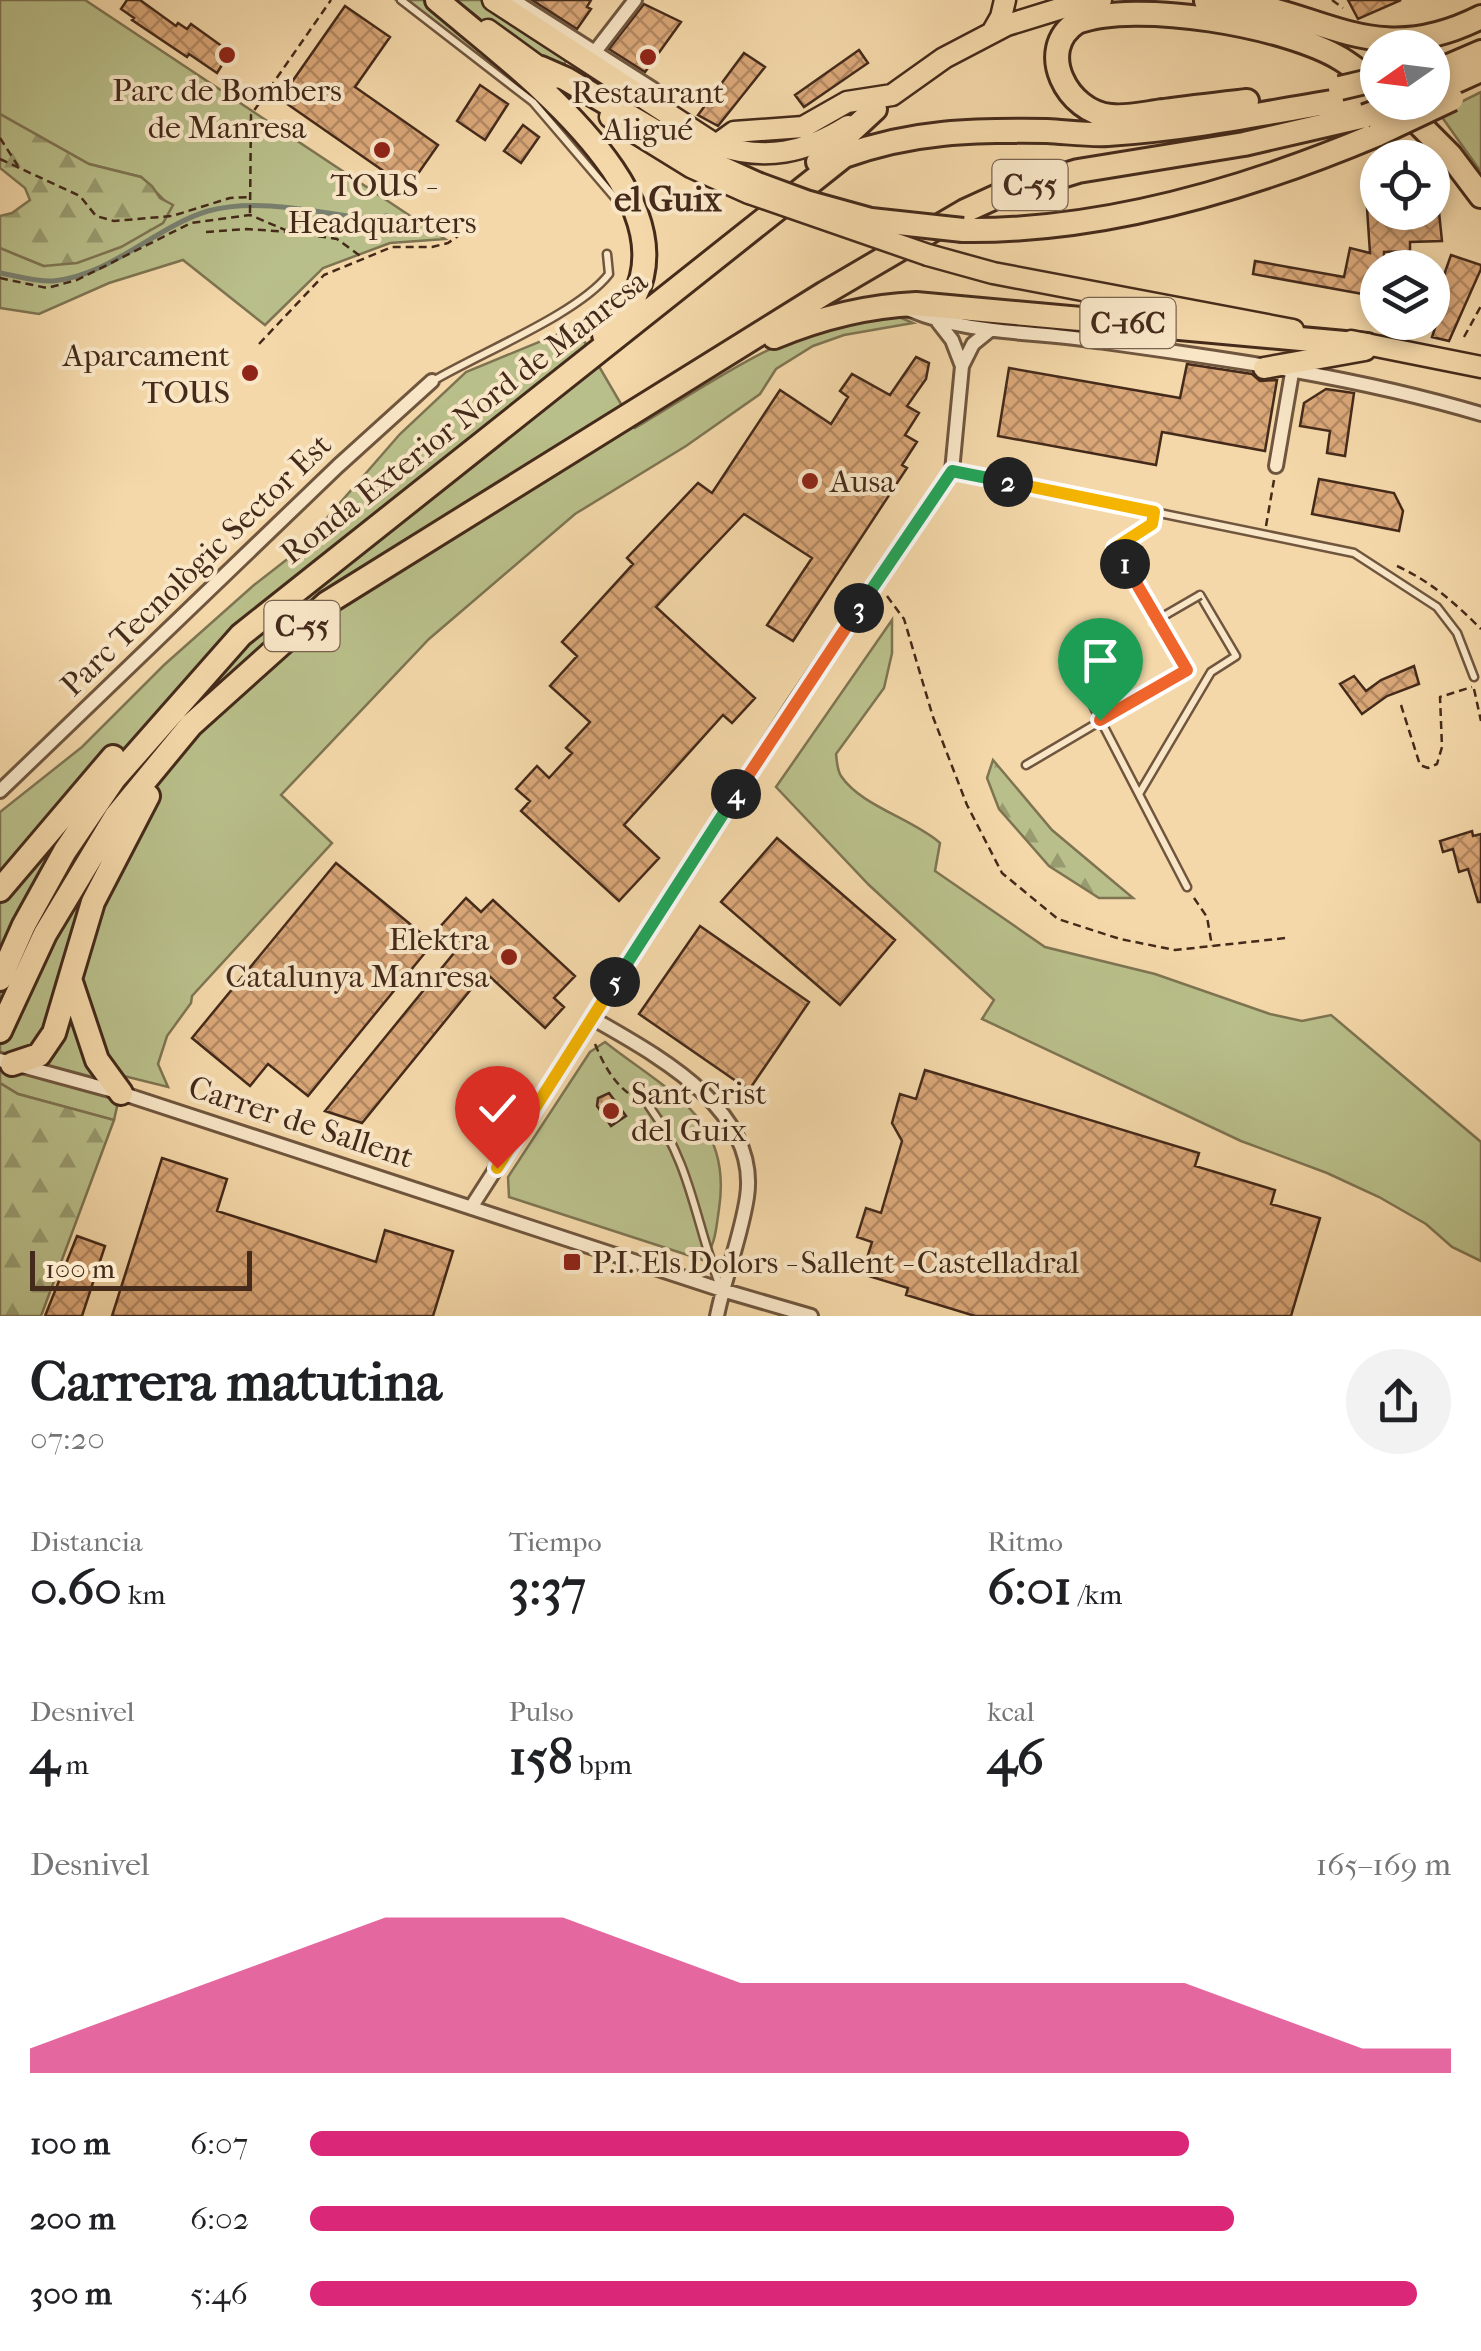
<!DOCTYPE html>
<html lang="es">
<head>
<meta charset="utf-8">
<style>
  body { margin:0; font-family:"IM FELL French Canon",serif; background:#f2f2f2; color:#202124; height:100vh; display:flex; flex-direction:column; font-size:38px; white-space:nowrap }
  * { box-sizing:border-box; margin:0 }
  p { font-size:32px; color:#757577 }
  .icon { flex:none; width:55px; height:55px; fill:none; stroke:currentColor; stroke-width:2; stroke-linecap:round; stroke-linejoin:round }
  .map { position:relative; height:1316px; overflow:hidden }
  .panel { display:flex; flex-direction:column; background:#fff; flex:1 }
  .panel>* { flex:none }
  .needle { width:65px; rotate:256deg }
  .tools { position:absolute; left:1360px; top:30px; display:grid; gap:20px }
  .tools a { display:grid; place-items:center; width:90px; height:90px; border-radius:50%; background:#fff; box-shadow:0 5px 15px #0003; font-size:50px }
  .scale { position:absolute; left:30px; bottom:25px; width:222px; box-sizing:border-box; padding-left:10px; border:5px solid #442a1a; border-top:0; font-size:28px; line-height:35px; white-space:nowrap; color:#442a1a; -webkit-text-stroke:8px #f8e6c7; paint-order:stroke }
  .pin { position:absolute; display:grid; place-items:center; width:85px; height:85px; color:#fff; margin:-102px -42px; border-radius:50% 50% 50% 0; rotate:-45deg; box-shadow:0 0 10px #0007 }
  .pin .icon { rotate:45deg }
  .km { position:absolute; width:50px; height:50px; margin:-25px; border-radius:50%; background:#222; color:#fff; font-size:28px; line-height:50px; text-align:center }
  .round { display:grid; place-items:center; flex:none; width:105px; height:105px; border-radius:52px; background:#f2f2f2 }
  .headline { display:flex; align-items:center; justify-content:space-between; height:170px; padding:0 30px }
  h1 { font-size:55px; font-weight:700; line-height:75px }
  .stats { display:grid; grid-template-columns:repeat(3,1fr); gap:15px; height:170px; padding:10px 30px }
  .stats div { display:grid; align-content:center }
  .stats b { font-size:50px; font-weight:700 }
  .stats small { font-size:28px; font-weight:400 }
  .stats p { font-size:28px }
  .chart { height:280px; padding:20px 30px }
  .chart p { display:flex; justify-content:space-between }
  .chart svg { width:100%; height:180px; margin-top:10px; fill:#db2777; opacity:.7 }
  ul { padding:0 30px; list-style:none; font-size:32px }
  li { display:grid; grid-template-columns:160px 120px 1fr; align-items:center; height:75px }
  li i { height:25px; border-radius:12px; background:#db2777 }
  .map>svg:first-child { display:block }
</style>
</head>
<body>
<div class="map">
<svg width="1481" height="1316" viewBox="0 0 1481 1316">
  <defs>
    <pattern id="forest-firs" width="22" height="20" patternUnits="userSpaceOnUse" patternTransform="scale(2.5)"><rect width="22" height="20" fill="#b9bf8a"/><path d="M5 1l3.5 6h-7zM16 11l3.5 6h-7z" fill="#989b70"/></pattern>
    <pattern id="building-cross-hatch" width="8" height="8" patternUnits="userSpaceOnUse" patternTransform="scale(2.5)"><rect width="8" height="8" fill="#daa778"/><path d="M0 0l8 8M0 8l8-8" fill="none" stroke="#b28862"/></pattern>
  </defs>
  <rect width="100%" height="100%" fill="#f4d8a9"/>
  <filter id="stains"><feTurbulence type="fractalNoise" baseFrequency=".002" numOctaves="4"/><feColorMatrix values="0 0 0 0 .2 0 0 0 0 .09 0 0 0 0 .02 0 0 0 .5 -.17"/></filter>
  <radialGradient id="worn" r=".72"><stop offset=".6" stop-color="#630" stop-opacity="0"/><stop offset="1" stop-color="#630" stop-opacity=".3"/></radialGradient>
  <!-- green -->
  <path fill="#b9bf8a" stroke="#7e7452" stroke-width="2.5" d="M0,0H85L445,239L390,243L323,268L265,325L183,260L109,283L39,314L0,308V248L44,266L166,202L141,177L89,164L0,114Z
    M396,0H511L577,44L542,98Z
    M1481,92V172L1439,113Z
    M892,314L913,323L844,335L813,346L776,369L760,394L686,446L575,514L429,639L281,795L332,843L192,996L191,1003L167,1036L158,1064L168,1087L124,1076L114,1120L18,1094L0,1083V812L82,747L164,665L254,585L299,550L400,434L466,372L573,328L583,339L635,428C701,389 770,340 845,320C860,316 877,316 892,314Z
    M892,620V653L884,688L836,754C837,761 837,770 841,776C861,806 913,819 940,843L935,871L1045,947L1155,974L1270,1014L1302,1021L1331,1015L1481,1142V1261L1452,1247L1426,1224L1379,1197L1327,1173L1241,1141L982,1019L994,1000L869,885L776,787Z
    M605,1042C668,1092 733,1117 719,1209C716,1228 716,1245 703,1260L509,1197L508,1177L590,1052Z"/>
  <!-- forest -->
  <path fill="url(#forest-firs)" stroke="#7e7452" stroke-width="2.5" d="M0,114L89,164L141,177L152,186L160,198L173,205L163,223L121,247L77,263L44,266L0,248V216L12,213L30,200L25,188L0,168Z
    M993,760L1052,830L1133,898H1099L1049,866L999,809L987,778Z
    M0,1083L18,1094L114,1120L41,1316H0Z"/>
  <g fill="none" stroke-linecap="round" stroke-linejoin="round">
    <!-- stream -->
    <path stroke="#79806f" stroke-width="5" d="M0,273C17,276 36,282 53,281C110,276 155,227 208,211C258,197 320,213 370,219L387,216"/>
  </g>
  <!-- building -->
  <path fill="url(#building-cross-hatch)" stroke="#442a1a" stroke-width="2.5" d="M127,0H140L176,26L178,23L187,29L191,24L230,52L217,73L189,54L187,57L132,20L134,18L121,9Z
    M532,0H591L587,7L591,9L577,29Z
    M1348,0H1401L1358,19Z
    M644,4L681,22L645,72L609,49Z
    M345,6L390,37L355,87L438,145L408,188L280,99Z
    M859,50L868,63L804,107L795,95Z
    M744,53L765,67L718,126L698,115Z
    M480,85L508,104L485,140L457,121Z
    M523,125L539,137L521,163L504,151Z
    M1378,176V212H1439L1442,241L1410,242V251L1384,252V268H1378V290H1368V295L1253,274L1255,261L1344,277L1350,248L1370,253L1365,178Z
    M1451,255L1481,265V269L1449,341L1432,337L1440,313L1432,311L1439,288L1432,287V273L1444,275Z
    M916,357L929,363L926,379L907,406L919,413L905,435L917,442L902,465L907,468L793,641L767,625L812,558L744,514L656,607L755,698L732,723L723,715L624,825L659,858L619,901L521,811L530,801L516,789L537,766L549,778L572,753L566,748L590,722L550,686L577,656L562,642L633,564L627,558L698,483L712,493L780,390L831,424L848,397L840,391L852,374L890,395Z
    M1187,364L1252,374L1260,381L1277,380L1265,451L1162,432L1156,465L998,436L1009,368L1180,398Z
    M1326,389L1354,393L1345,456L1327,453L1330,431L1300,426L1304,403Z
    M1319,479L1394,493L1403,511L1399,531L1312,514Z
    M1414,666L1419,684L1387,696L1362,714L1340,684L1354,676L1366,691L1381,680Z
    M1472,831L1473,836L1481,834V902H1478L1468,869L1459,872L1453,849L1443,852L1440,841Z
    M777,838L895,940L840,1005L721,902Z
    M336,863L433,943L308,1096L268,1064L250,1086L192,1038Z
    M466,898L481,912L493,900L575,976L554,998L564,1007L545,1028L485,972L362,1123L325,1111L458,948L438,929Z
    M700,926L809,1002L749,1090L639,1014Z
    M925,1070L1199,1153L1195,1166L1275,1190L1271,1204L1320,1218L1291,1316H975L906,1295L908,1288L862,1274L872,1242L857,1237L866,1208L881,1213L902,1141L892,1123L900,1094L916,1099Z
    M609,1093L626,1116L611,1126L597,1106L598,1098Z
    M162,1158L227,1179L217,1211L280,1231L376,1262L385,1230L453,1251L433,1316H112Z
    M77,1236L105,1246L82,1316H45Z"/>
  <g fill="none" stroke-linecap="round" stroke-linejoin="round">
    <!-- lane casing -->
    <g stroke="#70563e" stroke-width="11">
      <path id="lane" d="M401,0L533,102L622,206
        M433,381C480,353 578,314 609,274L607,254
        M1145,510L1354,553L1437,607L1457,633L1474,677
        M1089,698L1187,887
        M1026,765L1187,670L1115,548L1151,524L1154,512
        M1139,794L1211,672L1236,656L1200,595
        M649,1106C692,1165 695,1223 721,1289"/>
    </g>
    <!-- street casing -->
    <g stroke="#70563e" stroke-width="18">
      <path id="street" d="M513,0L653,89
        M594,53L635,0
        M910,310C967,334 1029,331 1090,340C1220,358 1355,376 1481,414
        M962,366L973,344L989,331
        M1276,466L1292,373
        M952,471L1144,510
        M0,791L338,466L432,381
        M592,1018C656,1055 760,1109 747,1197C741,1237 725,1276 717,1316
        M0,1060L121,1093L722,1290L811,1316
        M472,1206L793,705L952,471L962,366L952,340L938,322"/>
    </g>
    <!-- primary casing -->
    <g stroke="#442a1a" stroke-width="25">
      <path id="primary" d="M493,0L716,145C766,161 805,153 848,126
        M488,30L554,78
        M993,31L1001,17L1005,0
        M610,117L691,167L749,193
        M716,145L734,132L803,127L847,102L892,95L944,58L1007,25L1072,5L1101,0
        M928,255L993,273L1293,330
        M1351,341L1481,367
        M1264,368L1365,350"/>
    </g>
    <!-- highway casing -->
    <g stroke="#442a1a" stroke-width="28">
      <path id="highway" d="M437,0C515,67 734,221 604,335
        M1206,1C1314,0 1364,76 1481,17
        M541,68L566,79L702,159L757,184
        M1432,73L1481,52
        M1432,92L1481,70
        M1247,101C1220,104 1192,107 1164,111C1147,113 1128,118 1111,116C1068,113 1034,50 1077,22C1136,0 1285,25 1341,59C1354,67 1366,77 1378,86
        M1400,105L1450,155L1481,196
        M818,162L875,109
        M963,230C1102,232 1250,188 1378,134
        M774,337C820,318 866,306 916,304L1367,345
        M0,890L113,757
        M0,979L24,925L65,851L114,779L241,635L844,156C913,131 974,130 1047,131C1067,132 1088,135 1108,134C1189,129 1270,112 1350,99L1378,90
        M0,1031L45,934L116,816L191,725L327,603L825,293L965,211L1000,195L1078,171L1244,144L1365,116
        M12,1064L39,1055L54,1033L70,979
        M121,1093L97,1060L70,979L93,902L148,796"/>
    </g>
    <!-- path -->
    <path stroke="#442a1a" stroke-width="2.5" stroke-dasharray="8 5" stroke-linecap="butt" d="M1332,0L1343,8
      M0,138L18,166
      M0,159L80,196L96,216L114,221L172,216L230,198L251,197
      M250,213L251,115L331,0
      M206,232L247,229L289,232
      M0,278L47,288L77,280L191,223L250,215L290,232L337,239L363,258
      M1464,337L1481,306
      M259,344L324,275L392,247H432L448,243L474,225
      M1266,526L1274,480
      M1397,566C1430,581 1455,603 1481,629
      M887,596L904,619L933,717L967,805L1002,873L1058,919L1120,939L1175,950L1286,938
      M1474,689L1481,721
      M1401,705L1420,765L1428,768L1437,764L1442,747L1440,697L1472,687
      M1194,898L1207,917L1212,946
      M595,1044C606,1070 616,1087 641,1102"/>
    <!-- lane -->
    <use href="#lane" stroke="#f8e6c7" stroke-width="6"/>
    <!-- street -->
    <use href="#street" stroke="#f8e6c7" stroke-width="12"/>
    <!-- primary -->
    <use href="#primary" stroke="#f4d8a9" stroke-width="20"/>
    <!-- highway -->
    <use href="#highway" stroke="#f4d8a9" stroke-width="22"/>
    <!-- lane-bridge casing -->
    <g stroke="#70563e" stroke-width="11" stroke-linecap="butt">
      <path id="lane-bridge" d="M1150,624L1200,595"/>
    </g>
    <!-- primary-bridge casing -->
    <g stroke="#442a1a" stroke-width="25" stroke-linecap="butt">
      <path id="primary-bridge" d="M749,193L928,255"/>
    </g>
    <!-- highway-bridge casing -->
    <g stroke="#442a1a" stroke-width="28" stroke-linecap="butt">
      <path id="highway-bridge" d="M1340,88L1378,79
        M1365,116L1403,102
        M1378,134L1452,99
        M757,184L806,202L871,220L963,230"/>
    </g>
    <!-- lane-bridge -->
    <use href="#lane-bridge" stroke="#f8e6c7" stroke-width="6"/>
    <!-- primary-bridge -->
    <use href="#primary-bridge" stroke="#f4d8a9" stroke-width="20"/>
    <!-- highway-bridge -->
    <use href="#highway-bridge" stroke="#f4d8a9" stroke-width="22"/>
  </g>
  <g fill="none" stroke-linecap="round" stroke-linejoin="round">
    <!-- split-1 casing -->
    <g stroke="#fff" stroke-width="20">
      <path id="split-1" d="M1100,720L1187,670L1125,564"/>
    </g>
    <!-- split-2 casing -->
    <g stroke="#fff" stroke-width="20">
      <path id="split-2" d="M1008,482L1154,512L1152,524L1115,548L1125,564"/>
    </g>
    <!-- split-3 casing -->
    <g stroke="#fff" stroke-width="20">
      <path id="split-3" d="M859,608L952,471L1008,482"/>
    </g>
    <!-- split-4 casing -->
    <g stroke="#fff" stroke-width="20">
      <path id="split-4" d="M736,794L859,608"/>
    </g>
    <!-- split-5 casing -->
    <g stroke="#fff" stroke-width="20">
      <path id="split-5" d="M615,982L736,794"/>
    </g>
    <!-- split-6 casing -->
    <g stroke="#fff" stroke-width="20">
      <path id="split-6" d="M497,1168L615,982"/>
    </g>
    <!-- split-1 -->
    <use href="#split-1" stroke="#f0652b" stroke-width="12"/>
    <!-- split-2 -->
    <use href="#split-2" stroke="#f5b400" stroke-width="12"/>
    <!-- split-3 -->
    <use href="#split-3" stroke="#22a559" stroke-width="12"/>
    <!-- split-4 -->
    <use href="#split-4" stroke="#f0652b" stroke-width="12"/>
    <!-- split-5 -->
    <use href="#split-5" stroke="#22a559" stroke-width="12"/>
    <!-- split-6 -->
    <use href="#split-6" stroke="#f5b400" stroke-width="12"/>
  </g>
  <!-- markers -->
  <g fill="#8f2418" stroke="#f8e6c7" stroke-width="4">
    <circle cx="227" cy="55" r="10"/>
    <circle cx="648" cy="57" r="10"/>
    <circle cx="382" cy="150" r="10"/>
    <circle cx="250" cy="373" r="10"/>
    <circle cx="810" cy="481" r="10"/>
    <circle cx="509" cy="957" r="10"/>
    <circle cx="611" cy="1111" r="10"/>
    <rect x="562" y="1252" width="20" height="20" rx="5"/>
  </g>
  <g text-anchor="middle" dominant-baseline="central" stroke-width="8" stroke-linejoin="round" paint-order="stroke">
    <!-- shield labels -->
    <g fill="#f8e6c7" stroke="#7a624e" stroke-width="2.5">
      <rect x="992.5" y="160" width="75" height="50" rx="8"/>
      <rect x="1080.5" y="298" width="95" height="50" rx="8"/>
      <rect x="264.5" y="601" width="75" height="50" rx="8"/>
    </g>
    <g font-size="30" font-weight="bold" fill="#442a1a">
      <text x="1030" y="185">C-55</text>
      <text x="1128" y="323">C-16C</text>
      <text x="302" y="626">C-55</text>
    </g>
    <!-- poi labels -->
    <g font-size="32" fill="#442a1a" stroke="#f8e6c7">
      <text x="227" y="90">Parc de Bombers<tspan x="227" dy="37">de Manresa</tspan></text>
      <text x="648" y="92">Restaurant<tspan x="648" dy="37">Aligué</tspan></text>
      <text x="382" y="185">TOUS -<tspan x="382" dy="37">Headquarters</tspan></text>
      <text x="230" y="355" text-anchor="end">Aparcament<tspan x="230" dy="37">TOUS</tspan></text>
      <text x="830" y="481" text-anchor="start">Ausa</text>
      <text x="489" y="939" text-anchor="end">Elektra<tspan x="489" dy="37">Catalunya Manresa</tspan></text>
      <text x="631" y="1093" text-anchor="start">Sant Crist<tspan x="631" dy="37">del Guix</tspan></text>
      <text x="592" y="1262" text-anchor="start">P.I. Els Dolors - Sallent - Castelladral</text>
    </g>
    <!-- street labels -->
    <g font-size="32" fill="#442a1a" stroke="#f8e6c7">
      <text transform="translate(464 417) rotate(-38)">Ronda Exterior Nord de Manresa</text>
      <text transform="translate(196 565) rotate(-44)">Parc Tecnològic Sector Est</text>
      <text transform="translate(301 1122) rotate(18)">Carrer de Sallent</text>
    </g>
    <!-- neighbourhood labels -->
    <g font-size="35" font-weight="bold" fill="#442a1a" stroke="#f8e6c7">
      <text x="668" y="199">el Guix</text>
    </g>
  </g>
  <rect width="100%" height="100%" filter="url(#stains)"/>
  <rect width="100%" height="100%" fill="url(#worn)"/>
</svg>
<div class="tools">
<a><svg class="needle" viewBox="-14 -14 28 28"><path d="M0-13l5 13h-10z" fill="#e53935"/><path d="M0 13l5-13h-10z" fill="#757577"/></svg></a>
<a><svg class="icon" aria-label="locate" viewBox="0 0 24 24"><circle cx="12" cy="12" r="6"/><path d="M12 2v4M12 18v4M2 12h4M18 12h4"/></svg></a>
<a><svg class="icon" aria-label="layers" viewBox="0 0 24 24"><path d="M12 4l9 5-9 5-9-5zM3 14l9 5 9-5"/></svg></a>
</div>
<div class="scale">100 m</div>
<div class="pin" style="left:1100px;top:720px;background:#1e9e55"><svg class="icon" aria-label="arrive" viewBox="0 0 24 24"><path d="M6 21V4h12l-3 4 3 4H6"/></svg></div>
<div class="pin" style="left:497px;top:1168px;background:#d93025"><svg class="icon" aria-label="check" viewBox="0 0 24 24"><path d="M5 12l5 5 9-10"/></svg></div>
<b class="km" style="left:1125px;top:564px">1</b>
<b class="km" style="left:1008px;top:482px">2</b>
<b class="km" style="left:859px;top:608px">3</b>
<b class="km" style="left:736px;top:794px">4</b>
<b class="km" style="left:615px;top:982px">5</b>
</div>
<section class="panel">
<div class="headline"><div><h1>Carrera matutina</h1><p>07:20</p></div><a class="round"><svg class="icon" aria-label="share" viewBox="0 0 24 24"><path d="M12 15V3M7 8l5-5 5 5M5 13v7h14v-7"/></svg></a></div>
<div class="stats">
<div><p>Distancia</p><b>0.60<small> km</small></b></div>
<div><p>Tiempo</p><b>3:37</b></div>
<div><p>Ritmo</p><b>6:01<small> /km</small></b></div>
</div>
<div class="stats">
<div><p>Desnivel</p><b>4<small> m</small></b></div>
<div><p>Pulso</p><b>158<small> bpm</small></b></div>
<div><p>kcal</p><b>46</b></div>
</div>
<div class="chart"><p><span>Desnivel</span>165–169 m</p>
<svg viewBox="0 0 160 44" preserveAspectRatio="none"><path d="M0 44V38L10 30L20 22L30 14L40 6L50 6L60 6L70 14L80 22L90 22L100 22L110 22L120 22L130 22L140 30L150 38L160 38V44z"/></svg>
</div>
<ul>
<li><b>100 m</b>6:07<i style="width:77%"></i></li>
<li><b>200 m</b>6:02<i style="width:81%"></i></li>
<li><b>300 m</b>5:46<i style="width:97%"></i></li>
</ul>
</section>
</body>
</html>
